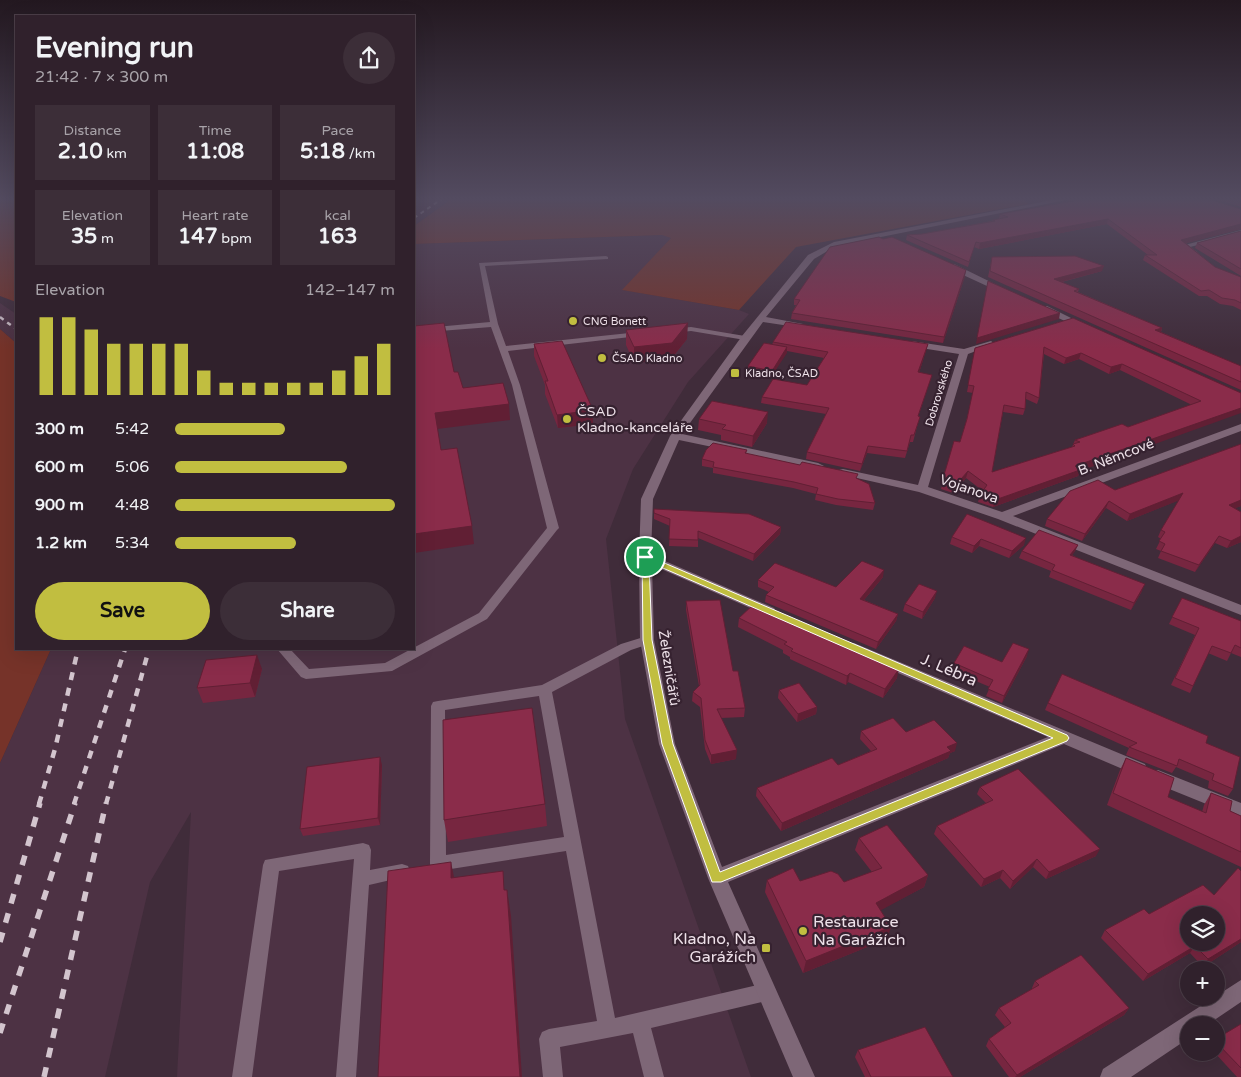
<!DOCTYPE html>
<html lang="en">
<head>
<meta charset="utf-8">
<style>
  body { margin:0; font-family:"Varela Round",sans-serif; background:#3c2e38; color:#f1f3f6; height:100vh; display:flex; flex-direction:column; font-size:19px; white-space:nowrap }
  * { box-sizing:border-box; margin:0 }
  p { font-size:16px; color:#a8a3a9 }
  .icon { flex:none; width:28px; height:28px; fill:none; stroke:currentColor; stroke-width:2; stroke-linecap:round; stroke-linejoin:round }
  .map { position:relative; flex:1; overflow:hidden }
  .panel { position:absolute; left:15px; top:15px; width:400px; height:635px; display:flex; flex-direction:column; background:#30212c; border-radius:0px; box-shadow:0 5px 20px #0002,0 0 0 1px #4b3e48 }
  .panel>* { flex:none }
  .tools { position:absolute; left:1180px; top:906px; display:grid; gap:10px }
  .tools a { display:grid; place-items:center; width:45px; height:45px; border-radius:50%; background:#30212c; box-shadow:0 5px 20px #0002,0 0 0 1px #4b3e48; font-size:25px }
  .pin { position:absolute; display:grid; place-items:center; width:42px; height:42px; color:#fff; margin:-21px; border:2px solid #fff; border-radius:50%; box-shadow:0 1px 5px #0007 }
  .round { display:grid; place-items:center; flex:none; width:52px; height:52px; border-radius:26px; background:#3c2e38 }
  .headline { display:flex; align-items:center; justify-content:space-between; height:85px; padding:0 20px }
  h1 { font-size:28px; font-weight:800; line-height:38px }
  .stats { display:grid; grid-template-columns:repeat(3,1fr); gap:8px; height:85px; padding:5px 20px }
  .stats div { display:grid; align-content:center; border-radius:0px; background:#3c2e38; text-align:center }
  .stats b { font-size:21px; font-weight:800 }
  .stats small { font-size:14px; font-weight:400 }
  .stats p { font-size:14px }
  .chart { height:140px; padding:10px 20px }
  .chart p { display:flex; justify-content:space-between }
  .chart svg { width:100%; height:90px; margin-top:5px; stroke:#c1be40; stroke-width:6 }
  .cta { display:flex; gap:10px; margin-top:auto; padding:10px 20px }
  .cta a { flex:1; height:58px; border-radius:30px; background:#c1be40; color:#111; font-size:20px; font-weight:800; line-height:58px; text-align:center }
  .cta a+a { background:#3c2e38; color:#f1f3f6 }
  ul { padding:0 20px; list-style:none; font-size:16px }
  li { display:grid; grid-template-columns:80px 60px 1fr; align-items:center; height:38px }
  li i { height:12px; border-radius:6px; background:#c1be40 }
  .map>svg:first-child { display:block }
</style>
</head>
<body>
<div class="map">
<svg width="1241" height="1077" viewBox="0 0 1241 1077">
  <rect width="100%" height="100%" fill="#402c3a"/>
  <!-- built -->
  <path fill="#4d3244" d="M425,198H453L414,226V205Z
    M662,235L672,237L623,290L739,310L749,314L688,382L633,469L606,539L625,719L751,1077H177L191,812L150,882L105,1077H0V763L51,649H414V244Z
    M0,303L16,314V343L0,329Z"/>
  <!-- green -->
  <path fill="#763329" d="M0,198H16V302L0,296Z
    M453,198H1023L1028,204L796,247L739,310L622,290L671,238L662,235L414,244V226Z
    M0,329L16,343V649H51L0,763Z"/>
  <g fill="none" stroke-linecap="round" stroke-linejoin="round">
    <!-- service -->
    <path fill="#7e6777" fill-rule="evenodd" d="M606,256L608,257V259L485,266L498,324L506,346L639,332L643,334L639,336L508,351L520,385L559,528L557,530L487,619L392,671L306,679L301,677L277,649H290L309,669L385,663L479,613L547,528L512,385L491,327L414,333V329L490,322L479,263Z
      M691,327L745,336L749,338L745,340L691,331L672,333L668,331L672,329Z
      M647,636L652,637L653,640L652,643L631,650L552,692L615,1018L766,983L773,985L775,992L773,999L766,1001L651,1028L664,1077H644L633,1033L560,1047L563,1077H543L539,1039L542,1032L549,1029L597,1021L566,851L438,871L432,869L430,864L431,706L433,702L438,701L542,685L621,644ZM539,696L564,837L446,855L445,710Z
      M363,843L369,845L371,850L370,870L402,864L408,866L410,871L408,876L369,885L356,1077H336L354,859L279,871L252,1077H232L263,865L265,860Z"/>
    <!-- minor -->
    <path fill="#7e6777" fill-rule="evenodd" d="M1062,198H1076L836,246L814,259L766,317L803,324V328L763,322L682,434L818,463L824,466L818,469L679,440L653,499L651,555L774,608L776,611L774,614H764L652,565L654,640L675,744L722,867L1048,737L849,652L847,648L849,644L854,643L1145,764L1147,769L1145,774L1139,776L1064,744L728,882L815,1077H793L708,878L659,744L640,640L639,557L641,499L670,436L742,336L808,255L834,242Z
      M1241,230V234L1190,247L1197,252V256H1191L1181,246Z
      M948,264H954L1007,290L1000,292L948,268Z
      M1041,306H1047L1087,326L1080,328L1041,310Z
      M911,341L964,349L991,341L995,344L968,354L928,487L1002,512L1241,424V431L1013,516L1241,605V615L998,519L919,492L839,474L837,472L839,470L843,469L918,485L959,354L908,346L907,344Z
      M1158,770L1241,803V818L1152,782L1150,777L1152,772Z
      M1241,980V1002L1207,1025H1189V1038L1131,1077H1100L1103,1069Z"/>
    <!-- rail-far3 -->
    <path stroke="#d3c5ce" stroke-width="2" stroke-dasharray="4 4" stroke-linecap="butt" d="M414,218L443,198"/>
    <!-- rail-far2 -->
    <path stroke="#d3c5ce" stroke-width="2.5" stroke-dasharray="4.5 4.5" stroke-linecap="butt" d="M0,317L16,329"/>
    <!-- rail-far1 -->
    <path stroke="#d3c5ce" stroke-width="4.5" stroke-dasharray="8 8" stroke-linecap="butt" d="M39,804L55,749L78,649
      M74,804L125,649
      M106,804L149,649"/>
    <!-- rail -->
    <path stroke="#d3c5ce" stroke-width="5.5" stroke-dasharray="10 10" stroke-linecap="butt" d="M0,942L40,803
      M0,1033L75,803
      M44,1077L106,803"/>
  </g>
  <!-- wall -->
  <path fill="#772640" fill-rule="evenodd" d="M1069,198H1206L1241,209V229L1186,243L1215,267L1241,277V310L1233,306L1220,304L1207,296H1199L1143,260L1145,255H1148L1107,224L979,249L974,247L968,267L906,240L907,235L922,234L992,221L993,220L999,219L1000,214L1069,202H1068Z
    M1211,198H1241V207Z
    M1241,231V276L1195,248L1197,243Z
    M992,257L1102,271L1062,282L1079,289L1078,292L1162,328L1161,332L1241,366V390L988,277Z
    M965,276L943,343L791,319L792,313L796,305H794V299Z
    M1073,318L1241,393L1080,471L1078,476L993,507L978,502L980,495L983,491L966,478L953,493L941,489L954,441L960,442L966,422L973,393L967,392L975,348ZM1044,354L1064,364L1079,359L1109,374L1120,370L1192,405L1128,427L1075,440L1072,447L992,472L1003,412L1023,415L1025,409L1026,399L1037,404L1039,398Z
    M626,330L687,339L671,359L634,363L626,345Z
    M773,342L928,344L919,373L932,375L918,417H920L918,423L913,442H910L905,458L867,453L860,471L806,459L807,452L826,414L761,403L762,397L807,385L824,358L787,351L771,377L748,372V366L772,345Z
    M534,344L593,424L558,428L545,394V385L534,356Z
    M699,419L767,423L752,447L721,440V435L698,430Z
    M1241,444V506L1235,508L1241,512V542L1227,548L1215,543L1195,572L1158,558L1161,551L1156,549L1161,539L1158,537L1161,530L1179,500L1127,521L1106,508L1082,541L1045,526L1047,519L1115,490Z
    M747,450L746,454L857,479L875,503L873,510L836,505L815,500L816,494L793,488L713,473V468L702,466V459Z
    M654,509L781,527L780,534L753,561L698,538V547L669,546L670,526L654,519Z
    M967,514L1024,545L1009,558L979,546L972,553L950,544L952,537Z
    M1078,545L1075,551L1072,555L1142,591L1131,610L1049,577L1051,571L1019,558L1022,551Z
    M883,577L864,600L898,614L896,621L876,649L765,602L766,595L769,592L758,587V580L836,587Z
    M935,598L922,619L903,611L905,604Z
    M1182,598L1241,621V657L1231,653L1227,661L1208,653L1190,693L1171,685L1195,635L1169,624Z
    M686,601L733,671L745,708L744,717L721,718L736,759L711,764L705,749L700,707L692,701L693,692L699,686L686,610Z
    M739,618L869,653V655L897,678L883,698L848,682L846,685L790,659V657L783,653V650L738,627Z
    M1027,656L1002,703L986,696L990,687L952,671L954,663L1002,662Z
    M262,669L255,697L203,703L197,688Z
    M779,690L817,707L816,714L797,722L778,698Z
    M1048,703L1206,743L1233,789L1228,796L1208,788L1209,781L1176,767L1172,773L1126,755L1129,748L1045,710Z
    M861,731L906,732L955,751L950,753L948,758L781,831L756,796L757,788L838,765L871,751L860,739Z
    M1126,758L1168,797L1202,812L1204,805L1211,793L1230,811L1241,816V867L1107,805L1120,770Z
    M382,765L380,825L303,836L300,829Z
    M980,787L1096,856L1046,879L1033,867L1010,889L1000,878L981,887L934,834L937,826L986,803L977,794Z
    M545,804L547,826L448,842L444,820Z
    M859,838L928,875L924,887L880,910L887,939L803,973L765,892L767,880L844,882L872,872L855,850Z
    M1149,914L1241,942L1203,967L1190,953L1143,981L1101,938L1105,930Z
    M1035,981L1129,1008L1124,1015L1020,1077H1009L986,1046L989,1039L1005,1027L995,1015L999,1008L1032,989V988Z
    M1241,1024V1077H1237L1214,1052H1216V1039Z
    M858,1050L953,1077H865L855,1057Z"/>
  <!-- shaded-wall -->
  <path fill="#611f34" d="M1108,219L1107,224L979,249L980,243Z
    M1241,224V229L1179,245L1181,240Z
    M1104,266L1102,271L1053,284L1054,279Z
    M966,270L965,276L943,343L944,337Z
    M1060,313L1059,319L976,344L977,338Z
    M688,323L687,339L671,359L634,363V347Z
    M1162,328L1160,334L1155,330Z
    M928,344L926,351L917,379L918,372Z
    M787,347V353L771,377L772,371Z
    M1081,353L1079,359L1064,364L1066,358Z
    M1122,364L1120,370L1109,374L1111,367Z
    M509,404L510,420L437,429L435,413Z
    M1241,408V413L1080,471L1078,476L993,507L995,500L1075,466Z
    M593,410V424L558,428L557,415Z
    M768,412L767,423L752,447L753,436Z
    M868,446L867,453L860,471L862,464Z
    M968,471L966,478L953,493L955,486Z
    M1183,493L1180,500L1127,521L1130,514Z
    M1241,500V506L1226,512L1229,505Z
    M1109,501L1106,508L1082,541L1085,534Z
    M472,526L474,544L414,553V534Z
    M781,527L780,534L753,561L754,554Z
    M1219,536L1215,543L1195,572L1199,565Z
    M1241,536V542L1227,548L1231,541Z
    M1026,538L1024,545L1009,558L1012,551Z
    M981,539L979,546L972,553L974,546Z
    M1078,545L1075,551L1068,562L1070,555Z
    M884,570L883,577L859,606L860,599Z
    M1145,584L1142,591L1131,610L1134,603Z
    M937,591L935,598L922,619L923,612Z
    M898,614L896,621L876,649L878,642Z
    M1029,649L1027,656L1002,703L1004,696Z
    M257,655L262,669L255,697L250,683Z
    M899,669L897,678L883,698L885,689Z
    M850,673L848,682L846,685L847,676Z
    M817,707L816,714L797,722L798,714Z
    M957,743L955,751L950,753L948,758L781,831L782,823Z
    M737,750L736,759L711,764V755Z
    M380,757L382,765L380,825L378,818Z
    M1100,849L1096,856L1046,879L1049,872Z
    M1037,859L1033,867L1010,889L1013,881Z
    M451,862L456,887L451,878Z
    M1003,870L1000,878L981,887L984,879Z
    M928,875L924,887L872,915L876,903Z
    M507,890L511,916L522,1077H520Z
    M891,927L887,939L803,973L806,961Z
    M1241,939V942L1203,967L1208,959Z
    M1195,946L1190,953L1143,981L1148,974Z
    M1129,1008L1124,1015L1020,1077H1015L1017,1075Z"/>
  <!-- building -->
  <path fill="#8a2c4a" stroke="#611f34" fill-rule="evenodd" d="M1073,198H1206L1241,209V224L1181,240L1215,267L1241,277V303L1235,300L1222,298L1209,290L1201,291L1145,255H1157L1108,219L980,243L976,242L969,262L907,235L922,234L995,221L993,220L1008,217L1000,214L1079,200Z
    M1229,198H1241V202Z
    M1241,231V269L1197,243Z
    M879,237L883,239L892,237L966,270L944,337L792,313L800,300L794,299L830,247Z
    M1075,256L1104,266L1054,279L1079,289L1074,291L1162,328L1155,330L1241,366V382L990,271L992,257Z
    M988,281L1060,313L977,338Z
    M1073,318L1241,393V408L1075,466L1080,470L995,500L980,495L987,485L968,471L955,486L942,482L954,441L960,442L967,419L974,386L968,385L975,348ZM1044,347L1066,358L1081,353L1111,367L1122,364L1201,401L1128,427L1122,424L1075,440L1080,442L1073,444L1075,446L992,472L1004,405L1025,409L1026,392L1039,398Z
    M786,322L928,344L918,372L932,375L918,416L920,417L914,435H911L907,451L868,446L862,464L807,452L829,408L762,397L773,379L807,385L828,352L773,342Z
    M444,323L454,372H458L463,388L503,383L509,404L435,413L441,450L457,448L472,526L414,534V326Z
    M688,323L672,343L634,347L626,330Z
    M562,341L593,410L557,415L545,381H548L534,344Z
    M764,343L787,347L772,371L748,366Z
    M712,401L768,412L753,436L722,429L726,425L699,419Z
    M713,443L747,450L745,453L800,465L802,462L858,474L856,478L869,484L875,503L838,499L816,494L818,488L794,482L713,467L714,462L702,459L706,450Z
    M1241,444V500L1229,505L1241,512V536L1231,541L1219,536L1199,565L1161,551L1165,544L1159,541L1165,532L1161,530L1183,493L1130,514L1109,501L1085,534L1047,519L1070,491L1098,480L1115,490Z
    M654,509L749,514L781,527L754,554L698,531V540L669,539L670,519L654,513Z
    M967,514L1026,538L1012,551L981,539L974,546L952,537Z
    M1039,530L1078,545L1070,555L1145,584L1134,603L1052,570L1055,565L1022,551Z
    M862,561L884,570L860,599L898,614L878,642L766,595L774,587L758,580L775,563L836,587Z
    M919,584L937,591L923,612L905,604Z
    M1182,598L1241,621V648L1235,645L1231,653L1212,646L1193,686L1175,678L1199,628L1172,617Z
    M720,600L733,671H738L745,708L717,709L737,750L711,755L705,740L701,698L693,692L700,685L699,677L686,601Z
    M755,603L869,653L868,655L899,669L885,689L850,673L847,676L791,651L793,649L784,644L787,642L739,618Z
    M1013,643L1029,649L1004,696L988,689L993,680L954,663L964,646L1002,662Z
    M257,655L250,683L197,688L206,660Z
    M1062,674L1208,736L1206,743L1240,757L1233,789L1212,780L1214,774L1179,759L1177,766L1129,747L1137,743L1048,703Z
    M799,683L817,707L798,714L779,690Z
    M532,708L545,804L444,820L443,720Z
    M893,718L906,732L934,720L957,743L947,747L951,751L782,823L757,788L832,758L838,765L877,749L861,731Z
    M380,757L378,818L300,829L307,767Z
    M1126,758L1174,778L1168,797L1206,813L1211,793L1232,801L1230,811L1241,816V852L1113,793Z
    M1018,769L1100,849L1049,872L1037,859L1013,881L1003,870L984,879L937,826L993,800L980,787Z
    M887,825L928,875L876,903L891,927L806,961L767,880L793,868L800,881L831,871L838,874L844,882L882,868L859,838Z
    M451,862V878L503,871L504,890H507L520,1077H378L388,871Z
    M1238,868L1241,871V939L1208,959L1195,946L1148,974L1105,930L1144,909L1149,914L1203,885L1214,895ZM1189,915H1216V942H1189Z
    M1081,955L1129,1008L1017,1075L989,1039L1011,1023L999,1008L1039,985L1035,981Z
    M1241,1024V1068L1216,1042V1039Z
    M925,1027L953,1077H871L858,1050Z"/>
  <!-- sky -->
  <linearGradient id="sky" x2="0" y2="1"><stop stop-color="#231820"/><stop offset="0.57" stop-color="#534b60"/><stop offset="1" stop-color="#534b60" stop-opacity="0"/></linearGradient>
  <rect width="1241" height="349" fill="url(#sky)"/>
  <!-- route -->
  <path fill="#c1be40" stroke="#fff" fill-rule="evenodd" d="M642,556H648L1067,735L1069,738L1067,741L721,882H712L662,744L643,640ZM649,562L1053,738L720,872L673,744L652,640Z"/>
  <!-- markers -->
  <g fill="#c1be40" stroke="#362230" stroke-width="2">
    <circle cx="573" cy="321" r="5"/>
    <circle cx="602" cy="358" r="5"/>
    <rect x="730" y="368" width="10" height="10" rx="2.5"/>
    <circle cx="567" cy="419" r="5"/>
    <circle cx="803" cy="931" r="5"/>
    <rect x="761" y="943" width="10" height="10" rx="2.5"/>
  </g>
  <g text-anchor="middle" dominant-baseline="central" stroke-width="4.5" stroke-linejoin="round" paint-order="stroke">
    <!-- far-poi labels -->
    <g font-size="11" fill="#eee1e9" stroke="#362230" text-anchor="start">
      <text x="583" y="321">CNG Bonett</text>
      <text x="612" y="358">ČSAD Kladno</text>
      <text x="745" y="373">Kladno, ČSAD</text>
    </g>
    <!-- far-street labels -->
    <g font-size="11" fill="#eee1e9" stroke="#362230">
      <text transform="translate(939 393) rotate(-73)">Dobrovského</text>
    </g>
    <!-- poi labels -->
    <g font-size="14" fill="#eee1e9" stroke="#362230" text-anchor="start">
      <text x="577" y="411">ČSAD<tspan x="577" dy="16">Kladno-kanceláře</tspan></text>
    </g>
    <!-- street labels -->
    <g font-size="14" fill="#eee1e9" stroke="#362230">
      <text transform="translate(1116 457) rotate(-21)">B. Němcové</text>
      <text transform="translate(969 489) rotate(19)">Vojanova</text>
      <text transform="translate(669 668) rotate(81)">Železničářů</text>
    </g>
    <!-- near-street labels -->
    <g font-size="16" fill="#eee1e9" stroke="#362230">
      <text transform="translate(949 670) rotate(23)">J. Lébra</text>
    </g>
    <!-- near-poi labels -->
    <g font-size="16" fill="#eee1e9" stroke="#362230" text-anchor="start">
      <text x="813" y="922">Restaurace<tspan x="813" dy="18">Na Garážích</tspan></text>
      <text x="756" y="939" text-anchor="end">Kladno, Na<tspan x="756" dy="18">Garážích</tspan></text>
    </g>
  </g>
</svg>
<div class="tools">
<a><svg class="icon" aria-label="layers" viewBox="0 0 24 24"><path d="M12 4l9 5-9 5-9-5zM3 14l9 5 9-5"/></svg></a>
<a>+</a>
<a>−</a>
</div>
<div class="pin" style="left:645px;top:557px;background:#1e9e55"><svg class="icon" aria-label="arrive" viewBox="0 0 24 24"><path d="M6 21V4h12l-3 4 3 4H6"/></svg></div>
<section class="panel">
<div class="headline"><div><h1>Evening run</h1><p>21:42 · 7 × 300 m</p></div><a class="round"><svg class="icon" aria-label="share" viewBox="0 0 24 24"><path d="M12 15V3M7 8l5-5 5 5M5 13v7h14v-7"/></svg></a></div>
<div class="stats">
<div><p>Distance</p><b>2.10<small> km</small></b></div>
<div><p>Time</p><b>11:08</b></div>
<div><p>Pace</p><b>5:18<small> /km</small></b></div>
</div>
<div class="stats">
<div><p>Elevation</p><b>35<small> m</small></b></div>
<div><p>Heart rate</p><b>147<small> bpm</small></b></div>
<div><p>kcal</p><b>163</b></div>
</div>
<div class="chart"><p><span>Elevation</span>142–147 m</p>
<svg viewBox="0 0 160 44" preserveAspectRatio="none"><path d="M5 44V6M15 44V6M25 44V12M35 44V19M45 44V19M55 44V19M65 44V19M75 44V32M85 44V38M95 44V38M105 44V38M115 44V38M125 44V38M135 44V32M145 44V25M155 44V19"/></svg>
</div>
<ul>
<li><b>300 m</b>5:42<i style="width:50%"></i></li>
<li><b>600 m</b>5:06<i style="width:78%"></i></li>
<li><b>900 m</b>4:48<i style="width:100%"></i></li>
<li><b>1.2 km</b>5:34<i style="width:55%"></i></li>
</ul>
<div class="cta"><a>Save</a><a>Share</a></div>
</section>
</div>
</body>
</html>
